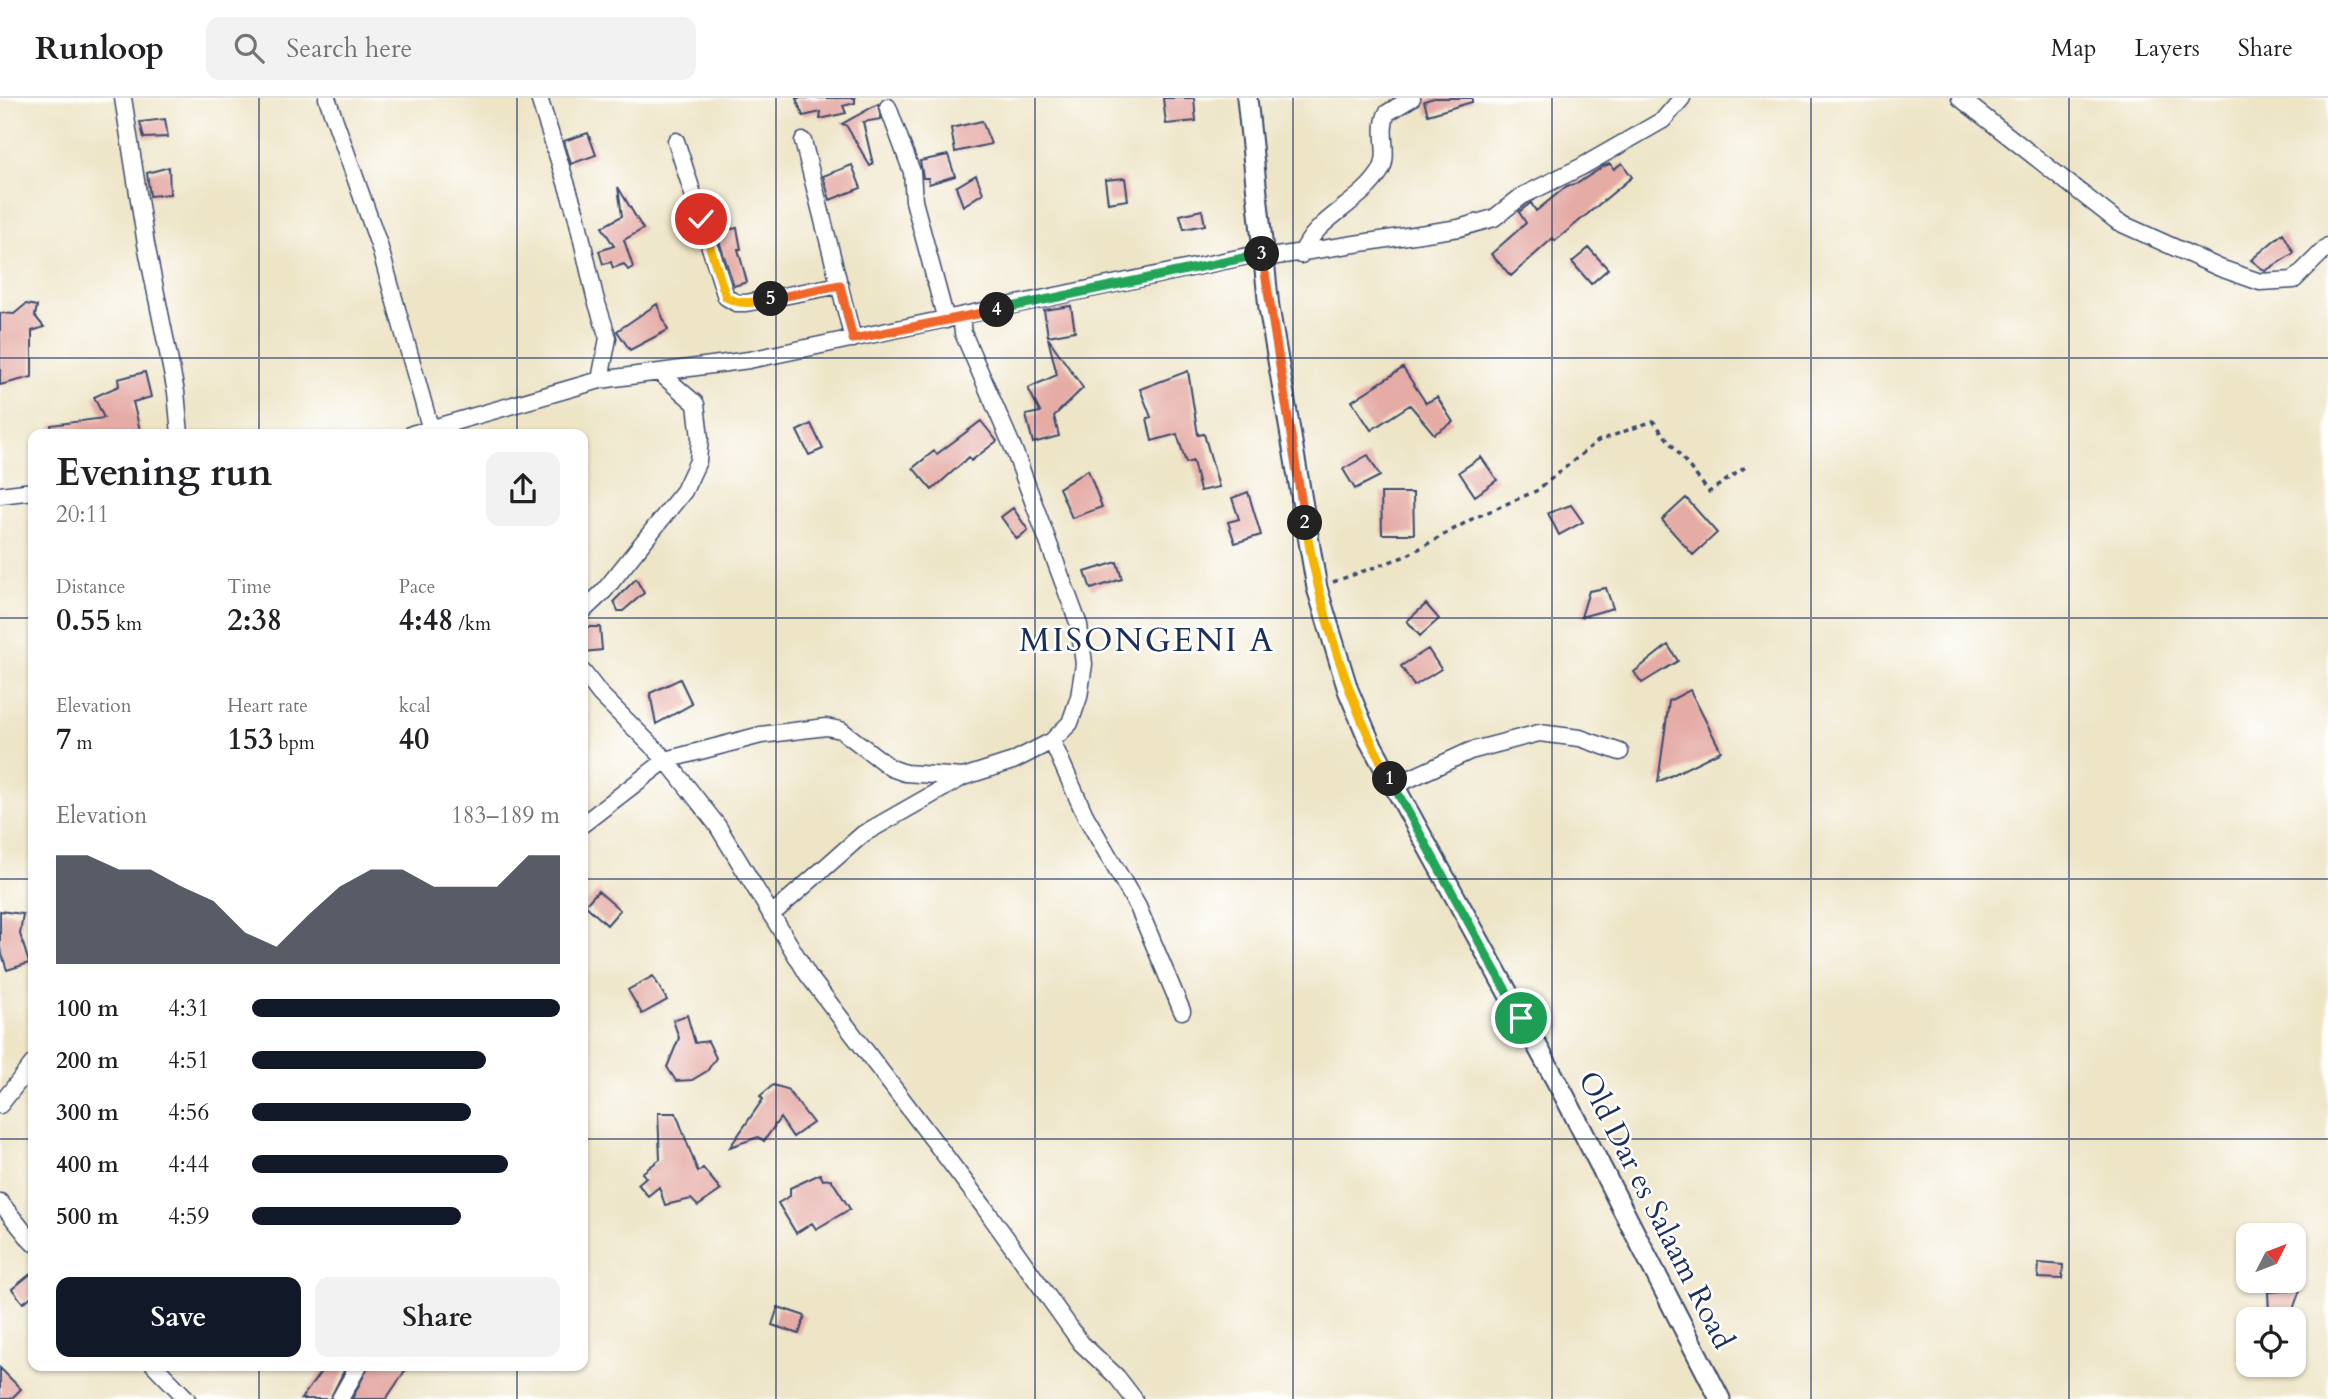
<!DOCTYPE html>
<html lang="en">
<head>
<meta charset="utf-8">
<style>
  body { margin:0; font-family:Cardo,serif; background:#f2f2f2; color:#202124; height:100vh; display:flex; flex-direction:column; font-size:26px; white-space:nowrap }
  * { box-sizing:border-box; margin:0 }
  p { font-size:23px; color:#757577 }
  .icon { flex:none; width:38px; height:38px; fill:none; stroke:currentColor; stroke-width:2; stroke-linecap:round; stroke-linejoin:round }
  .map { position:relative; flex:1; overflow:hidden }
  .drawer { position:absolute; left:28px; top:331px; width:560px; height:942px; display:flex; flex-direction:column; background:#fff; border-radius:14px; box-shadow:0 2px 5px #0004 }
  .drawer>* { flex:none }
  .needle { width:46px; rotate:48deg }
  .controls { position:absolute; left:2236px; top:1125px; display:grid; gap:14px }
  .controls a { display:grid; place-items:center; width:70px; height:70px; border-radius:14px; background:#fff; box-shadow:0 2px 5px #0004; font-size:35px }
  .pin { position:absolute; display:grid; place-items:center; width:60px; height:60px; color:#fff; margin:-30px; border:4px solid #fff; border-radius:50%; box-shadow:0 2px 7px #0007 }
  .km { position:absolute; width:35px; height:35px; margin:-18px; border-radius:50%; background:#222; color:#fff; font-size:19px; line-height:35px; text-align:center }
  .round { display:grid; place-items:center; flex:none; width:74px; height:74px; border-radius:14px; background:#f2f2f2 }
  .summary { display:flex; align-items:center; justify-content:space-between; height:119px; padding:0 28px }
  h1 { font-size:38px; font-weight:700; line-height:52px }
  .stats { display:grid; grid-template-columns:repeat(3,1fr); gap:10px; height:119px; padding:7px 28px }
  .stats div { display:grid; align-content:center }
  .stats b { font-size:30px; font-weight:700 }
  .stats small { font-size:19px; font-weight:400 }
  .stats p { font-size:19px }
  .chart { height:196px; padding:14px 28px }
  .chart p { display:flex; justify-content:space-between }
  .chart svg { width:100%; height:126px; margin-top:7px; fill:#111827; opacity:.7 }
  .primary-button { display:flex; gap:14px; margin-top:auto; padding:14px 28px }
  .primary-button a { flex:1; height:80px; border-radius:14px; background:#111827; color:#fff; font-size:28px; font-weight:700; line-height:80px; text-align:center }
  .primary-button a+a { background:#f2f2f2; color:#202124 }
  ul { padding:0 28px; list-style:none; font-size:23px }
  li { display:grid; grid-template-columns:112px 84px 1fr; align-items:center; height:52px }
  li i { height:18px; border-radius:9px; background:#111827 }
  header { display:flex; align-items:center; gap:42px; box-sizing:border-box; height:98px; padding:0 35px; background:#fff; border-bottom:2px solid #e0e0e0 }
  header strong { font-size:33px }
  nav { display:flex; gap:38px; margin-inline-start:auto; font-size:24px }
  .search { width:490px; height:63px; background:#f2f2f2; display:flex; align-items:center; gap:18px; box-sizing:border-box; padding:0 24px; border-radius:14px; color:#757577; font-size:26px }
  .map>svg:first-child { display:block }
</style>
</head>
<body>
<header>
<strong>Runloop</strong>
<div class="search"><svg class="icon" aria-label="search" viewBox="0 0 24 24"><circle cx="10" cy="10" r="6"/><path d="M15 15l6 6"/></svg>Search here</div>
<nav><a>Map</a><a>Layers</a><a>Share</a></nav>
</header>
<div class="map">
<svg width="2328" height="1301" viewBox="0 0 2328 1301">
  <rect width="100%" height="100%" fill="#fff"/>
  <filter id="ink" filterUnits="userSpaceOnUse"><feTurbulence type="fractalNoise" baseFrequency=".0143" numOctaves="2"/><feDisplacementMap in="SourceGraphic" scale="14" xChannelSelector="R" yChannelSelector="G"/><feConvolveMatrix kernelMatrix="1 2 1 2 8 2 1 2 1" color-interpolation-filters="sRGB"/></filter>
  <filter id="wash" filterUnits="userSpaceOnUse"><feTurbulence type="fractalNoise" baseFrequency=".00686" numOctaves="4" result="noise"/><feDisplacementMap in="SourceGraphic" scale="28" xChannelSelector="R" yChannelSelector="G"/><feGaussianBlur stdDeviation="1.57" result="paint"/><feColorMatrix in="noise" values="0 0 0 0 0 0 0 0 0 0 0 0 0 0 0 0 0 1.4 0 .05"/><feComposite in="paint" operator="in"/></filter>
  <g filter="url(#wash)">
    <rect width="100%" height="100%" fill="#eee5c7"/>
    <g id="blocks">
      <!-- building -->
      <path fill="#e5aba5" d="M796,0H855V5L843,8L846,15L820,21L821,14L803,18Z
        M1163,0H1194L1196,23L1166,26Z
        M1434,0H1472V4L1428,17L1424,3Z
        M878,6L881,21L863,24L873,66L870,68L846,27L842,26Z
        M165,21L168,39L144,40L140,24Z
        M982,23L991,46L955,54L951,30Z
        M588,35L596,57L571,66L564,43Z
        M948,57L955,78L929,86L928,80H923L920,63Z
        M1622,65L1632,79L1555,143L1553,140L1511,178L1491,156L1526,125L1519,114L1528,107L1531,105L1536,113L1567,88L1578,85L1604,68L1610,66L1614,71Z
        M852,67L861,90L830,102L823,78Z
        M169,69L170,96L150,98L147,75Z
        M976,77L983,95L963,108L956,89Z
        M1125,80L1128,102L1108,105L1105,82Z
        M618,89L643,131L624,142L633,169L628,172L624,166L613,170L611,164L603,166L599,153L614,148L602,129L622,118Z
        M1202,112L1205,127L1184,131L1180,117Z
        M737,130L741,151H738L747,184L734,188L716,134Z
        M2283,135L2294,155L2265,173L2251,162Z
        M1589,150L1608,171L1591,186L1572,164Z
        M26,206L37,208L35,218L44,229L32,233V279L0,287V215L14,216Z
        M657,206L668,232L630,252L617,233Z
        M1071,208L1075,233L1048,238L1044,212Z
        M1048,240L1083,290L1054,318L1059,338L1033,345L1026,317L1040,314L1028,290L1057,277Z
        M1403,270L1426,305L1437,299L1453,324L1434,336L1410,307L1371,332L1352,303Z
        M1188,273L1198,337L1204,336L1219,389L1200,393L1193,363L1186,365L1177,336L1152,343L1147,320L1151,319L1140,291Z
        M145,274L151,299L133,304L141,336H52L51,327L104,320L94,299L119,288L118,281Z
        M981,323L997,343L971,363L969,359L932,392L913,370L934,353L937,356Z
        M811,326L823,351L809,357L797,333Z
        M1368,357L1380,378L1355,391L1343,371Z
        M1481,359L1497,382L1475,398L1459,374Z
        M1088,372L1102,409L1072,420L1059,390Z
        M1248,394L1261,437L1235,445L1228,424L1239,421L1232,400Z
        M1381,395H1413L1414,436H1382Z
        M1686,400L1717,435L1693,457L1662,422Z
        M1571,407L1583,424L1559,437L1548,415Z
        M1013,410L1028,432L1017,441L1001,419Z
        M1117,464L1122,481L1091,491L1085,474Z
        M636,481L644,495L623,513H618L614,503Z
        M1606,490L1613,510L1581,519L1589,493Z
        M1426,506L1439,521L1420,538L1407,523Z
        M583,529H600L602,552L584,554Z
        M1668,547L1678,563L1642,585L1634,574Z
        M1428,551L1441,571L1414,588L1401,568Z
        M680,581L692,606L656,626L650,595Z
        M1690,592L1721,653L1658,684L1669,603Z
        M598,793L620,812L607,827L585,807Z
        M0,813L23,816L20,836L29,865L7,872L0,850Z
        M653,878L667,902L642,916L628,892Z
        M687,917L695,945L708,943L716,960L707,973L692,982L676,983L667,969L679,940L673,922Z
        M773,987L787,991L813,1025L793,1039L780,1020L764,1043L758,1039L730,1049L763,1001L760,998Z
        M658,1015H676L698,1074L703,1070L721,1092L698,1108L691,1101L665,1107L659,1089L648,1098L638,1086L646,1079L642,1075L660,1061Z
        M820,1076L823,1082L831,1081L850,1111L816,1131L812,1125L796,1135L778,1105L790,1098V1090Z
        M2039,1165L2063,1167L2062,1181L2038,1180Z
        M33,1174V1197L23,1205L12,1191Z
        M2300,1192L2292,1214L2269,1215L2268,1194Z
        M778,1209L805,1218L799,1236L772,1227Z
        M326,1267H347L330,1301H301Z
        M369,1267H409L386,1301H352Z
        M0,1270L21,1291L11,1301H0Z"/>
    </g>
  </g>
  <g filter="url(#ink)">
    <use href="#blocks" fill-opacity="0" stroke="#3b4a6e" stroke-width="2"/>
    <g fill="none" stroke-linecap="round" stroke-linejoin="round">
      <!-- minor casing -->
      <g stroke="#3b4a6e" stroke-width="19">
        <path id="minor" d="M123,0L146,146L176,294L180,336
          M327,0L379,147L432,336
          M539,0L576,116L595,199L608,240L600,282
          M1960,0L2118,124L2220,170L2260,184L2294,182L2328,148
          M888,9L912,74L914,103L946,222
          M676,43L726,199L736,205H746L840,187
          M803,43L853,241
          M1301,157C1316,119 1359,107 1380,74C1391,56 1378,36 1387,15L1412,0
          M1264,160L1459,130L1494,120L1522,98L1581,69L1663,22L1682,0
          M412,336L600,282L749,262L1262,155
          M0,397L33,393
          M583,513L604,493L684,393L698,363L700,340L696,306L660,275
          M583,574L600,596L666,662L717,727L808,877L984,1109L1081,1245L1117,1279L1134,1301
          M1052,643L1085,717L1138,809L1182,913
          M1394,688L1470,653L1539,635L1580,640L1620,654
          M583,726L666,662L761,637L826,629L841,632L891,670L905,675L963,679
          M771,817L863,736L963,679L1013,663L1052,643L1070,625L1079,599L1084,566L1079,527L1014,352L963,235L961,220
          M0,1007L33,965
          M0,1104L33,1145
          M154,1267L187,1301
          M340,1301L359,1267"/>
      </g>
      <!-- tertiary casing -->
      <g stroke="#3b4a6e" stroke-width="23">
        <path id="tertiary" d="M1247,0L1269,210L1317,490L1348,592L1369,642L1564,997L1720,1301"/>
      </g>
      <!-- path -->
      <path stroke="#3b4a6e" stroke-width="3.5" stroke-dasharray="5 5" stroke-linecap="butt" d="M1333,484L1406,458L1472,421L1536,393L1598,343L1653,323L1709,394L1747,368"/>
      <!-- minor -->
      <use href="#minor" stroke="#fff" stroke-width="16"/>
      <!-- tertiary -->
      <use href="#tertiary" stroke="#fff" stroke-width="19"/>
    </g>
  </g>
  <g fill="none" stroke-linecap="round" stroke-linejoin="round" filter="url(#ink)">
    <!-- split-1 casing -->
    <g stroke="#fff" stroke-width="14">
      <path id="split-1" d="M1390,681L1521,920"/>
    </g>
    <!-- split-2 casing -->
    <g stroke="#fff" stroke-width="14">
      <path id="split-2" d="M1305,425C1321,515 1346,600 1390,681"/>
    </g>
    <!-- split-3 casing -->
    <g stroke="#fff" stroke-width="14">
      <path id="split-3" d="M1262,156L1305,425"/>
    </g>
    <!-- split-4 casing -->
    <g stroke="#fff" stroke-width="14">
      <path id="split-4" d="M997,212L1262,156"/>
    </g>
    <!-- split-5 casing -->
    <g stroke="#fff" stroke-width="14">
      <path id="split-5" d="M771,201L840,187L853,241L997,212"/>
    </g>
    <!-- split-6 casing -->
    <g stroke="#fff" stroke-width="14">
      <path id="split-6" d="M701,121L726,199C741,208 754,204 771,201"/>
    </g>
    <!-- split-1 -->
    <use href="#split-1" stroke="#22a559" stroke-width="9"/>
    <!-- split-2 -->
    <use href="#split-2" stroke="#f5b400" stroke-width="9"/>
    <!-- split-3 -->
    <use href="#split-3" stroke="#f0652b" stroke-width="9"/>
    <!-- split-4 -->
    <use href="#split-4" stroke="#22a559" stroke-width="9"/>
    <!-- split-5 -->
    <use href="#split-5" stroke="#f0652b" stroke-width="9"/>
    <!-- split-6 -->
    <use href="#split-6" stroke="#f5b400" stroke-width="9"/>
  </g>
  <!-- grid -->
  <path fill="none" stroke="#1b2f5e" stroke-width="2" stroke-opacity="0.55" d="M259,0V336M517,0V336M776,0V1301M1035,0V1301M1293,0V1301M1552,0V1301M1811,0V1301M2069,0V1301M0,260H2328M0,520H33M583,520H2328M0,781H33M583,781H2328M0,1041H33M583,1041H2328M259,1267V1301M517,1267V1301"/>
  <g text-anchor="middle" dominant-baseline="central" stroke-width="5" stroke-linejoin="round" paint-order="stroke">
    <!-- street labels -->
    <g font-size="30" fill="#1b2f5e" stroke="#fff">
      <text transform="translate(1656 1112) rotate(63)">Old Dar es Salaam Road</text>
    </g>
    <!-- quarter labels -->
    <g font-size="33" letter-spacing="2" fill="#1b2f5e" stroke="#fff">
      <text x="1147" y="542">MISONGENI A</text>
    </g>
  </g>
</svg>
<div class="controls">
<a><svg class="needle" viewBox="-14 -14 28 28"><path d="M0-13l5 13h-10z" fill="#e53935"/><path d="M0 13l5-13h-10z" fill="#757577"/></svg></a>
<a><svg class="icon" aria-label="locate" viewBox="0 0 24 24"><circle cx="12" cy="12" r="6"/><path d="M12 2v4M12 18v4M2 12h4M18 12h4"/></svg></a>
</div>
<div class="pin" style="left:1521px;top:920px;background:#1e9e55"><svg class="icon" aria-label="arrive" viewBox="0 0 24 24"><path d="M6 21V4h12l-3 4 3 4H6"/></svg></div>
<div class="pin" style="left:701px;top:121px;background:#d93025"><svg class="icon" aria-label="check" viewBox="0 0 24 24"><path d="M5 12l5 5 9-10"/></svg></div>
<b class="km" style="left:1390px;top:681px">1</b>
<b class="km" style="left:1305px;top:425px">2</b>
<b class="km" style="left:1262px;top:156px">3</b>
<b class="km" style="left:997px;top:212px">4</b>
<b class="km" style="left:771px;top:201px">5</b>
<section class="drawer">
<div class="summary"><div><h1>Evening run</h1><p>20:11</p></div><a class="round"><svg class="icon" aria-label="share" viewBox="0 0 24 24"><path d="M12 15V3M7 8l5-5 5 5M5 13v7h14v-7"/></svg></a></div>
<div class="stats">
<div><p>Distance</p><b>0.55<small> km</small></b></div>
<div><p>Time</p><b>2:38</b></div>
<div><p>Pace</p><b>4:48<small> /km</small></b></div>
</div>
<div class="stats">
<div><p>Elevation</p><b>7<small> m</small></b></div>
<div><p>Heart rate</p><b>153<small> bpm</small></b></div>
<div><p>kcal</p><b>40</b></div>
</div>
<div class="chart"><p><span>Elevation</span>183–189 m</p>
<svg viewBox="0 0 160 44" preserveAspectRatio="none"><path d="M0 44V6L10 6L20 11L30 11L40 17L50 22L60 33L70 38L80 27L90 17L100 11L110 11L120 17L130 17L140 17L150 6L160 6V44z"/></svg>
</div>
<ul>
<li><b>100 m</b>4:31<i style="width:100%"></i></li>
<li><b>200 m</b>4:51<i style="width:76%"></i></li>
<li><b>300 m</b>4:56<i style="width:71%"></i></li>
<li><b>400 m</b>4:44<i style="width:83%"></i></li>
<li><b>500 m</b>4:59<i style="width:68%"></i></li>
</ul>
<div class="primary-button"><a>Save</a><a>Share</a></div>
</section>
</div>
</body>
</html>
